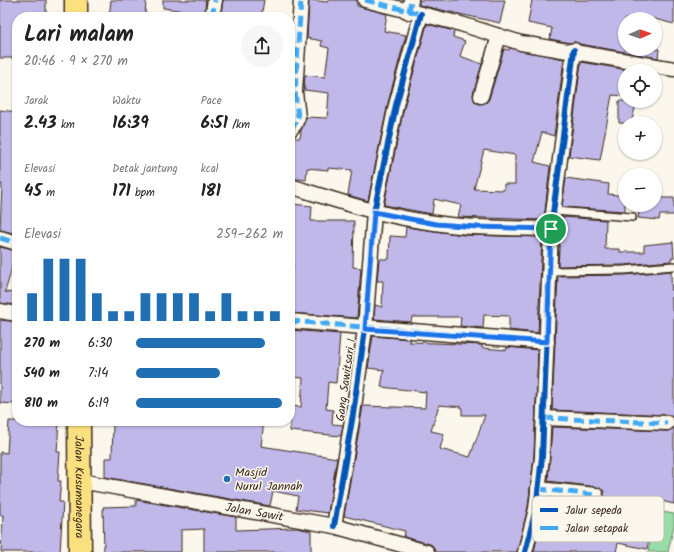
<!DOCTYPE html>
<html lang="id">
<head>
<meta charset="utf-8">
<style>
  body { margin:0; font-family:Kalam,sans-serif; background:#f6f6f6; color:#222; height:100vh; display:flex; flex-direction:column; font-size:15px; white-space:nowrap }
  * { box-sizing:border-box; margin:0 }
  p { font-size:13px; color:#767676 }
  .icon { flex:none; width:22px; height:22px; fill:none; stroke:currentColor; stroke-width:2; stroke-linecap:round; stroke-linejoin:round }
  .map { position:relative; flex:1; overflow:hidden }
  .sheet { position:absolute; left:12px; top:12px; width:283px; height:414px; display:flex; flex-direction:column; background:#fff; border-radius:16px; box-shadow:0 1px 3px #0004 }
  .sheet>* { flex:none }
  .needle { width:26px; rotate:88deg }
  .controls { position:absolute; left:618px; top:12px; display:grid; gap:8px }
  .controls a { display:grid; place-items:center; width:44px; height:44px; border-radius:50%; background:#fff; box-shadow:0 1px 3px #0004; font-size:20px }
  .pin { position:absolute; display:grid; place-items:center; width:34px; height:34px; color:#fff; margin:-17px; border:2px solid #fff; border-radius:50%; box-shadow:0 1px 4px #0007 }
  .round { display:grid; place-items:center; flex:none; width:42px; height:42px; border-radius:21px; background:#f6f6f6 }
  .head { display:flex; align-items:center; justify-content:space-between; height:68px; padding:0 12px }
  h1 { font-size:22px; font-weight:600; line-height:30px }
  .figures { display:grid; grid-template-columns:repeat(3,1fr); gap:6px; height:68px; padding:4px 12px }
  .figures div { display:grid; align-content:center }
  .figures b { font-size:17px; font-weight:600 }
  .figures small { font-size:11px; font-weight:400 }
  .figures p { font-size:11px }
  .chart { height:112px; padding:8px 12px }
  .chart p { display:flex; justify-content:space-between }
  .chart svg { width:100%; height:72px; margin-top:4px; stroke:#1f6fb2; stroke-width:6 }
  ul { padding:0 12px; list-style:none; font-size:13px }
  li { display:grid; grid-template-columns:64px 48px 1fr; align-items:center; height:30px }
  li i { height:10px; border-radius:5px; background:#1f6fb2 }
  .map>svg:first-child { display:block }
</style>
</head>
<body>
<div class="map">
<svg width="674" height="552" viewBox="0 0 674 552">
  <rect width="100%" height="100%" fill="#fbf7ec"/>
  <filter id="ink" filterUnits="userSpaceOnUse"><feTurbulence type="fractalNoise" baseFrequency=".025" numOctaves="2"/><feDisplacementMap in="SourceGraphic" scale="8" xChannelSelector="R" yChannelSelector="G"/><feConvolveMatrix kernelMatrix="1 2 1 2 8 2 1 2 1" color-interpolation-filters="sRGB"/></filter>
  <g filter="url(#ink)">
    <!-- green -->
    <path fill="#98dca8" stroke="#6a8363" d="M656,511L674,514V525L668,552H648Z"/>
    <!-- building -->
    <path fill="#c1b8ea" stroke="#3b2a1e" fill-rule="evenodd" d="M0,0H46V17H16L15,44H17V58H0Z
      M111,0H146L145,17H109Z
      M163,0H206L204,17L185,16L186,11L163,8Z
      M223,0H264L261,17H240L221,13Z
      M309,0L328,2V0H357V6L387,14L384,31L406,35L388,103L368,201L348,195L352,170L328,168V170L307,168L306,180L290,178V138H300L301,131L306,117L327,118L329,93L304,90L305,75L325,77L329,48L321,46L322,41L307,38Z
      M419,0H505L500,23L419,5Z
      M532,0H674V24L655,19H625V49H659L658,58L580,44L575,42L570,43L550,39L552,28L528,23Z
      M427,24L454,31L453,37L465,41L460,56L482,64L473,94L475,102L479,104L487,102L489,99L504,49L509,50L510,48L564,59L554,136L542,132L534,162L550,166L544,220L458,217L461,205L434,199L432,214L384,205L404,107ZM484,150L515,155V184H504V190L474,189Z
      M581,62L635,71H625V96L612,95L600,160L569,156Z
      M619,101H637L631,123H619Z
      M0,110L17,112V234L0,230L2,184H0Z
      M566,178L609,184L608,194L625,196V211L562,207Z
      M655,198H674V215H660L659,220L638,218L640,205H655Z
      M292,204L312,206L311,221H354L353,267L361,268L357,318L290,313V269L293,270V219H291Z
      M561,217L606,220L605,249H620V252H644V245L673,242L674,258H671V261L624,265L558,266Z
      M406,227L464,235L542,237L538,333L509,330V316L484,315L483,328L460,326L461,317H412L411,322L374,319L375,305L382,307L383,281H377L379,259H389L390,236L405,237Z
      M0,247L17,251L5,292L17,293V305L0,303Z
      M671,271L672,311H674V418L667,415L552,410L558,276L624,275Z
      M0,320L17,322L15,358H17V404L0,403Z
      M290,330L340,334L336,383L328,382L326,409L333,410L332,424L343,425L341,436L290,431V406L301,407L303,378L290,377Z
      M373,336L410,339L409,342H412L482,345V348L507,350V347L538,350L534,456L528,507L517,552H435L433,546L430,544L404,537L405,531L344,516L363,406L425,408L426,392L381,387L384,370L368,368ZM439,405L462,407V415H485L470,457L440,449L444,434L431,431Z
      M9,421H59L57,452H60L58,481H61L59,502H63L60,552H1L3,515H0V452L7,453Z
      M133,421H264L261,446L337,458L328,513L296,509L298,496L273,491L270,506L105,477V458H112L113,424H133Z
      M552,427L667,431L674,428V504L657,500L647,549L618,543L616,552H534L546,498L596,503L603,500L604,496V491L597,487L548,481Z
      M136,500L236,517V530L297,528L311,531V552H204V529L181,530V552H104L103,507L136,506Z"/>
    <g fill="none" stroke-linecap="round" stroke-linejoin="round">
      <!-- lane casing -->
      <g stroke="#3b2a1e" stroke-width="10">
        <path id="lane" d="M554,211L632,217
          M549,271L624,270L674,266"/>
      </g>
      <!-- street casing -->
      <g stroke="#3b2a1e" stroke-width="17">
        <g id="street">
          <path d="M365,0L461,24L521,43L674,69"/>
          <path d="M409,12L411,0"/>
          <path d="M212,17L215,0"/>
          <path d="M481,96L499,36"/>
          <path d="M290,130L295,124L298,117L295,92L301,0"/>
          <path d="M290,186C338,201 385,217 435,223C474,229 513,228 551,229"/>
          <path d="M0,238L17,243"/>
          <path d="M0,311L17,314"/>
          <path d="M290,321L547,342"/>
          <path d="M544,418L667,423"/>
          <path id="s1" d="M80,481L334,526L427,552"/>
          <path d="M538,489L596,495"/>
          <path d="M334,526L353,414L365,329L374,212L396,105L421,14"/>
          <path d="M525,552L536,509L542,457L551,229L574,50"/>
        </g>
      </g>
      <!-- primary casing -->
      <g stroke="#3b2a1e" stroke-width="25">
        <g id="primary">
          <path d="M76,0V17"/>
          <path id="s2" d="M79,421L80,552"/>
        </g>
      </g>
      <!-- lane -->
      <use href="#lane" stroke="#fbf7ec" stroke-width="7"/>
      <!-- street -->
      <use href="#street" stroke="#fbf7ec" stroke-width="14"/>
      <!-- primary -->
      <use href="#primary" stroke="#fbe080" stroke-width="22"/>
      <!-- quiet -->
      <path stroke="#3fa9f5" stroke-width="5" stroke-dasharray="10 5" stroke-linecap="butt" d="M365,0L421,14V16
        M409,12L411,0
        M212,17L215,0
        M290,130L295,124L298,117L295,92L301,0
        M0,238L17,243
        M290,321L547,342
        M544,418L667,423
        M538,489L596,495"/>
      <!-- cycleway casing -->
      <g stroke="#fbf7ec" stroke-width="8">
        <path id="cycleway" d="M334,526L353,414L365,329L374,212L396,105L421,14
          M525,552L536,509L542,457L551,229L574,50"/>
      </g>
      <!-- cycleway -->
      <use href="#cycleway" stroke="#0057b8" stroke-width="6"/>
    </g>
  </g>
  <g fill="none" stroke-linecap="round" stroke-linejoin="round" filter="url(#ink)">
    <!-- route casing -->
    <g stroke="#fff" stroke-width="8">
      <path id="route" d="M374,212L436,224L478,227L551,229L547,342L365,329Z"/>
    </g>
    <!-- route -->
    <use href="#route" stroke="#1a73e8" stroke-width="5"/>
  </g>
  <!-- markers -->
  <circle fill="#1f6fb2" stroke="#fbf7ec" stroke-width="1.5" cx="227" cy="479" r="4"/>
  <g text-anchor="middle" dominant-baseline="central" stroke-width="3" stroke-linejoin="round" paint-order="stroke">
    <!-- street labels -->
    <g font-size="12" fill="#3b2a1e" stroke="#fbf7ec">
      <text transform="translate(346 380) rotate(-82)">Gang Sawitsari I</text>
      <text stroke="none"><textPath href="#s2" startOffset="66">Jalan Kusumanegara</textPath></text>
      <text stroke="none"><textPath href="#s1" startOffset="177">Jalan Sawit</textPath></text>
    </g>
    <!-- poi labels -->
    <g font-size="12" fill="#3b2a1e" stroke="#fbf7ec" text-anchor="start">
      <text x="235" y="472">Masjid<tspan x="235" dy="14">Nurul Jannah</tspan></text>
    </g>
  </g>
  <!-- legend -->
  <rect x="532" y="496" width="132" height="46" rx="6" fill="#fbf7ec" stroke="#c1baae" stroke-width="1"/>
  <rect x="540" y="508" width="18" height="4" fill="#0057b8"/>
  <rect x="540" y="526" width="18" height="4" fill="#3fa9f5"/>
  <g font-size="11" fill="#3b2a1e">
    <text x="565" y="514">Jalur sepeda</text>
    <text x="565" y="532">Jalan setapak</text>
  </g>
</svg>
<div class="controls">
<a><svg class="needle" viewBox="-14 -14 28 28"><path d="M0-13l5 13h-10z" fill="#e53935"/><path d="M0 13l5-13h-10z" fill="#767676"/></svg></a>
<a><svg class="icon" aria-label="locate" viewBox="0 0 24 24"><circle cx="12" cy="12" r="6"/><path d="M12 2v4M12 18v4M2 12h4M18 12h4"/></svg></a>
<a>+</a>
<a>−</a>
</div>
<div class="pin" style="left:551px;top:229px;background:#1e9e55"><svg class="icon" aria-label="arrive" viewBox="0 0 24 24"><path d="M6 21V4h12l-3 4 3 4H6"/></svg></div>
<section class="sheet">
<div class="head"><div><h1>Lari malam</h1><p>20:46 · 9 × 270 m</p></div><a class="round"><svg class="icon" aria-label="share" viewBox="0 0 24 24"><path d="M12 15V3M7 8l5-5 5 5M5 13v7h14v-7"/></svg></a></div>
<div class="figures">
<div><p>Jarak</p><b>2.43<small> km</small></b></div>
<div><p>Waktu</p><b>16:39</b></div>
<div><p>Pace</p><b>6:51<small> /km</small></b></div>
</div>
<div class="figures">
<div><p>Elevasi</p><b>45<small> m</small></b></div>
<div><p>Detak jantung</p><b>171<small> bpm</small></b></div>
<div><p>kcal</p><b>181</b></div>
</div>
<div class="chart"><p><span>Elevasi</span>259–262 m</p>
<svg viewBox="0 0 160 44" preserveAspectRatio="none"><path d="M5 44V27M15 44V6M25 44V6M35 44V6M45 44V27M55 44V38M65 44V38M75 44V27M85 44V27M95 44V27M105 44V27M115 44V38M125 44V27M135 44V38M145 44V38M155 44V38"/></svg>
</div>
<ul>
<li><b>270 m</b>6:30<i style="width:88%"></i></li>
<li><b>540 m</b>7:14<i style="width:57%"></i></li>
<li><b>810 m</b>6:19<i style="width:99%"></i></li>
</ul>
</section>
</div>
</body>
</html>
